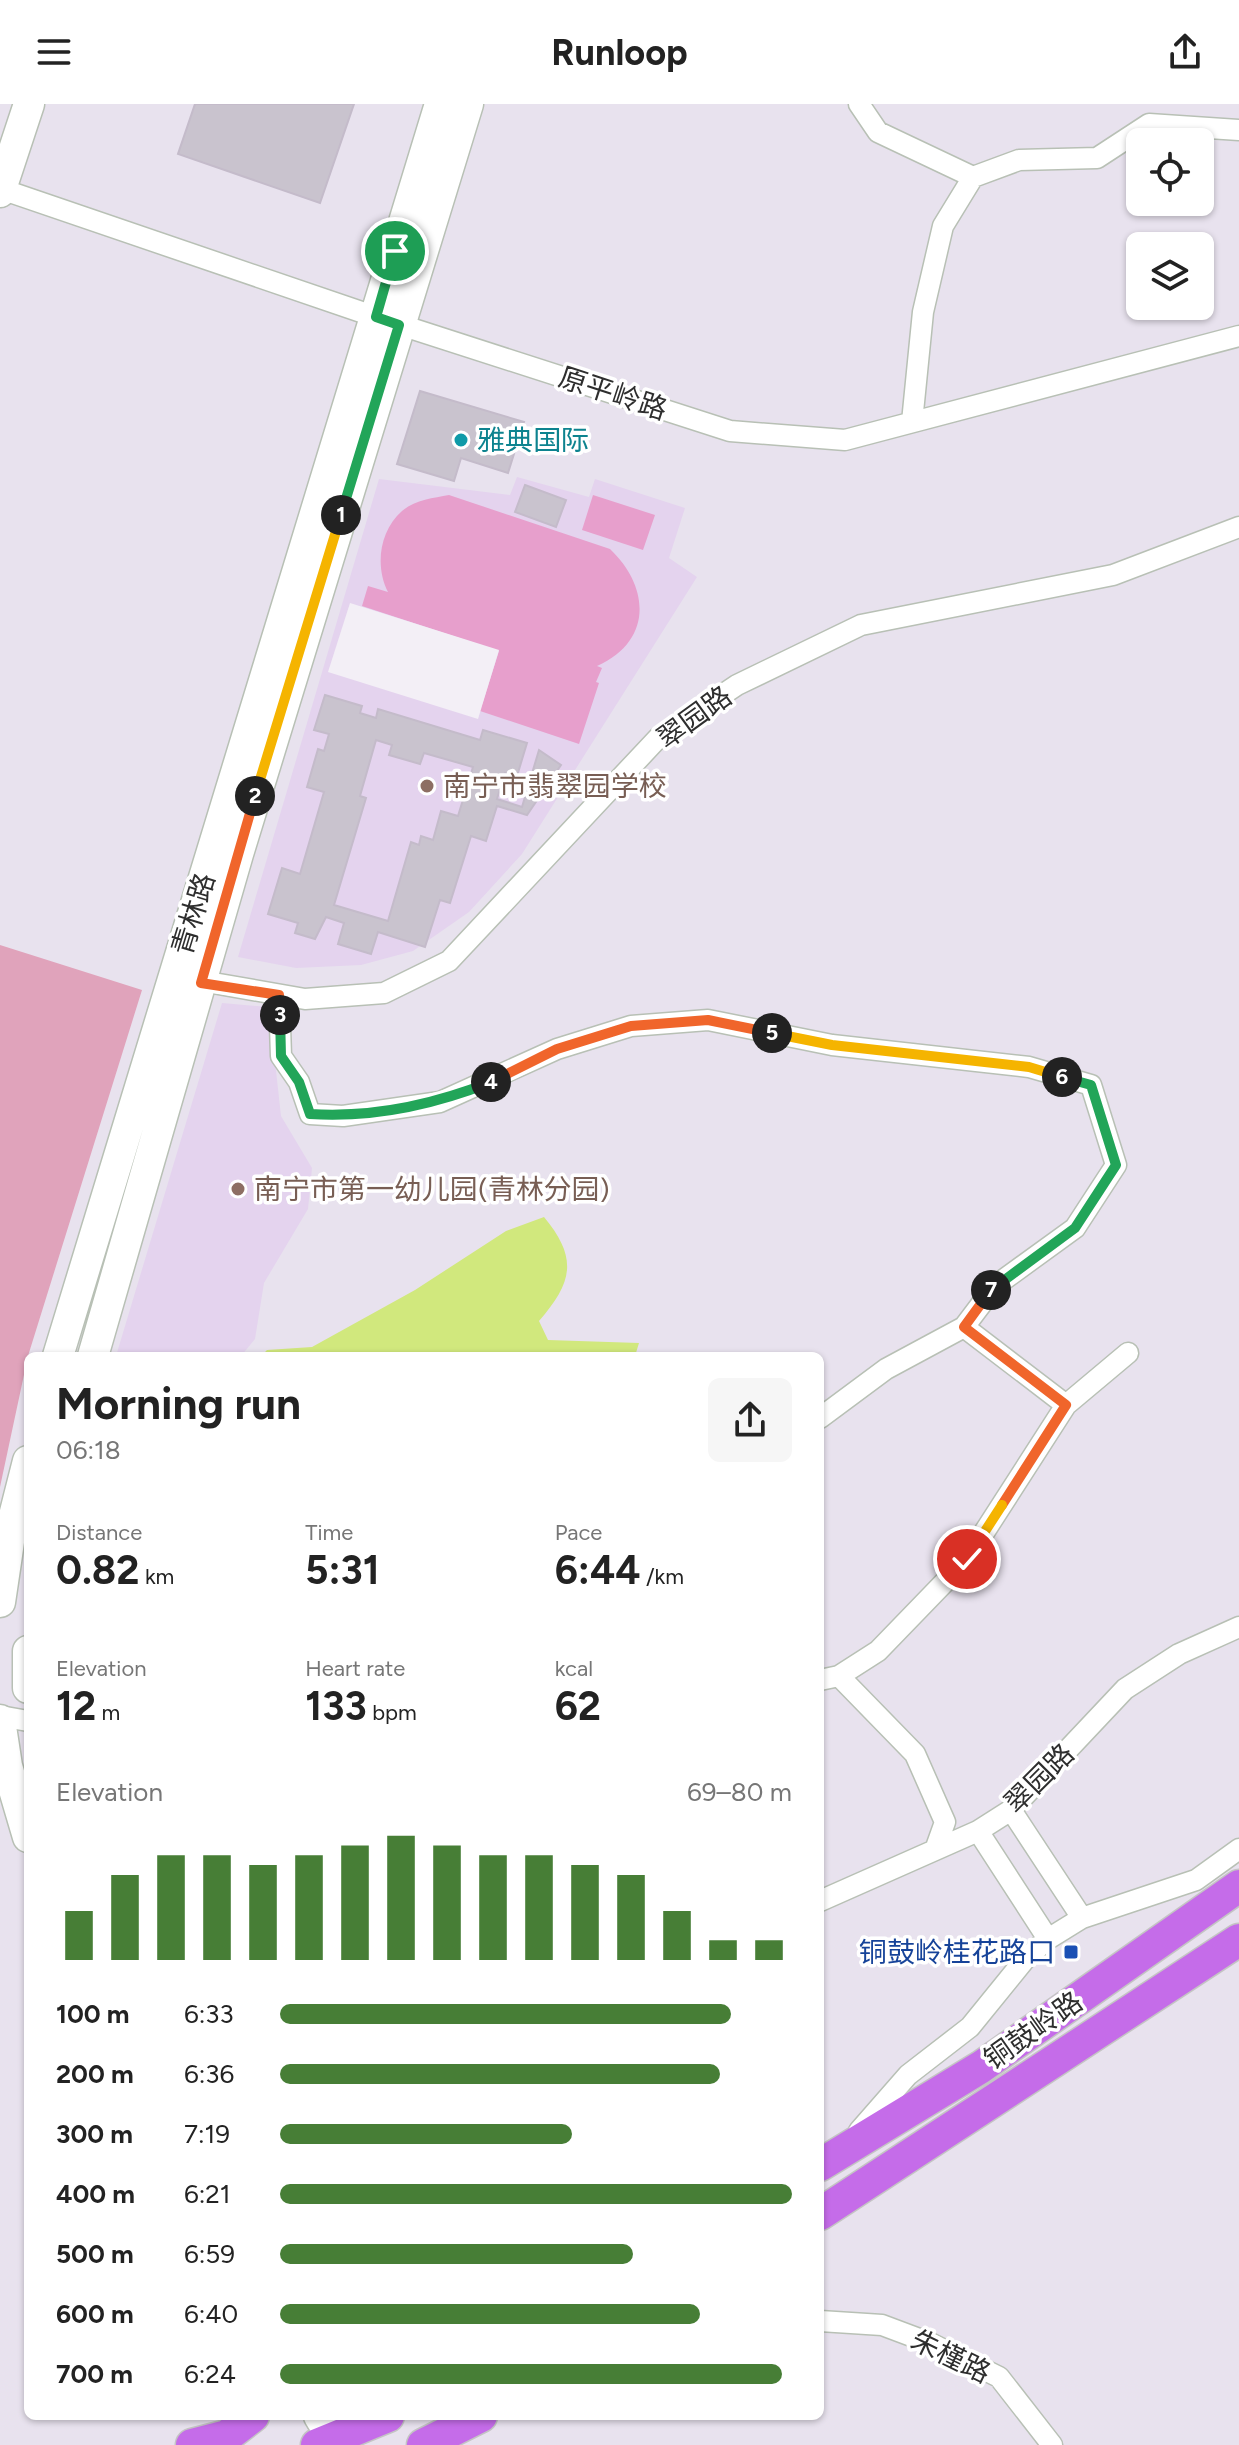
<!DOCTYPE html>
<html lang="en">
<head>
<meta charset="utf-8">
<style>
  body { margin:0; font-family:Figtree,"Noto Sans SC",sans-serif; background:#f6f6f6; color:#222; height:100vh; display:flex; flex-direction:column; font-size:30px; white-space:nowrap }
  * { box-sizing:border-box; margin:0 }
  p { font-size:26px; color:#767676 }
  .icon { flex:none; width:44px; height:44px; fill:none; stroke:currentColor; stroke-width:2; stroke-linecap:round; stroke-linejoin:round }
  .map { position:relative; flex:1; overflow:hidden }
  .details { position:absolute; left:24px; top:1248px; width:800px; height:1068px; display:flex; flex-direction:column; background:#fff; border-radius:12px; box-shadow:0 2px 6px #0004 }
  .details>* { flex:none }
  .buttons { position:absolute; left:1126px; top:24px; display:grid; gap:16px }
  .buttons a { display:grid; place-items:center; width:88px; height:88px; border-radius:12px; background:#fff; box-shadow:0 2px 6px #0004; font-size:40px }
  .pin { position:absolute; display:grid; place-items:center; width:68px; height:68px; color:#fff; margin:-34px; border:4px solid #fff; border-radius:50%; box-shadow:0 2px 8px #0007 }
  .km { position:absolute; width:40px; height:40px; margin:-20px; border-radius:50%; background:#222; color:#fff; font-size:22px; line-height:40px; text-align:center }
  .round { display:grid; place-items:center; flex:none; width:84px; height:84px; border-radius:12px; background:#f6f6f6 }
  .headline { display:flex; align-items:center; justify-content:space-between; height:136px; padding:0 32px }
  h1 { font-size:44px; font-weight:700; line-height:60px }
  .figures { display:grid; grid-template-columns:repeat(3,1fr); gap:12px; height:136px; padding:8px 32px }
  .figures div { display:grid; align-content:center }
  .figures b { font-size:40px; font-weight:700 }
  .figures small { font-size:22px; font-weight:400 }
  .figures p { font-size:22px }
  .chart { height:224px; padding:16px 32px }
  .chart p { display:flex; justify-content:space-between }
  .chart svg { width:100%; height:144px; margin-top:8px; stroke:#477e36; stroke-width:6 }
  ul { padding:0 32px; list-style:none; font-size:26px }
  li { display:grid; grid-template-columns:128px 96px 1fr; align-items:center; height:60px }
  li i { height:20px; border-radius:10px; background:#477e36 }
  header { display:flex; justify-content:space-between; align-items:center; height:104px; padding:0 32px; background:#fff; font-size:36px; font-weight:700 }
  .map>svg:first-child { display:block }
</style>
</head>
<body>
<header><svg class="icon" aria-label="menu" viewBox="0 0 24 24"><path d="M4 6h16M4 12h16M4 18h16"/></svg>Runloop<svg class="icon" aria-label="share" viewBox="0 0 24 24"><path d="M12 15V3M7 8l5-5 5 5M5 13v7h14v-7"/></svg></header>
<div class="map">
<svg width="1239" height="2341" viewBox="0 0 1239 2341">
  <rect width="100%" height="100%" fill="#e8e2ee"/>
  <!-- education -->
  <path fill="#e4d3ee" d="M517,373L589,393L595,375L685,404L669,454L697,473L522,750L469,808L413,847L361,861L296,864L238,853L379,375L510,391Z
    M222,899L269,903L281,1012L312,1064L308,1105L264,1179L255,1235L241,1252H116Z"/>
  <!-- grass -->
  <path fill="#e0a3bb" d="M0,841L142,886L28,1252L0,1383Z"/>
  <!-- pitch -->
  <path fill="#e79fcc" d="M449,391L610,445C650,483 653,537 597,562L602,564L596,578L599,579L579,640L480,607L499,547L362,502L368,482L388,488C375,463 379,427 402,407C415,396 433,394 449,391Z
    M593,391L655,411L643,446L582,426Z"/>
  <!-- plaza -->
  <path fill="#f3eff6" d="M350,499L499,546L478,615L328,568Z"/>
  <!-- water -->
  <path fill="#d1e87d" d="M544,1113C578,1154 573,1178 539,1217L548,1236L639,1239L635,1252H261L267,1246L312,1243L415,1186L506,1127Z"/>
  <!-- building -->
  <path fill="#c9c3ce" stroke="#c4bbca" stroke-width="2" fill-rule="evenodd" d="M195,0H354L320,99L178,50Z
    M420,287L524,318L508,369L461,354L454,377L397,360Z
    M525,381L566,396L556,423L515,408Z
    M325,591L362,602L360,609L376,614L378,605L480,636L483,626L527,639L517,672L505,669L497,695L522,703L539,646L561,661L527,711L497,702L486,737L471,732L450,799L440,796L425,843L378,828L371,850L338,840L344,819L326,813L315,835L295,829L298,819L268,810L282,764L300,770L324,688L307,683L318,645L324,647L329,630L314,626ZM376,636L392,641L389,651L420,660L424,649L473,663L458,712L441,707L433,736L421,732L419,741L411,738L388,817L334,801L366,694L360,692Z"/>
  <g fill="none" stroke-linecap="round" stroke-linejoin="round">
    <!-- street casing -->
    <g stroke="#b8c0b5" stroke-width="23">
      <path id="street" d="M859,0L878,28L973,73
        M1,85L376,213L730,327L845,336L1239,232
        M912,318L923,208L943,122L973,73L1019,56L1097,54L1149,20L1239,26
        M190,875L305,895L384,889L449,857L658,634L737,581L861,521L1113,471L1239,423
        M279,891L281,952L299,978L310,1010L343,1012L440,998L557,945L631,922L708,916L832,941L1029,963L1091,981L1116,1061L1075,1124L995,1182L964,1223L886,1265L820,1314
        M1066,1301L1128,1249
        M839,1572L915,1650L945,1718L935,1746
        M820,1576L839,1572L878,1547L967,1455L1066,1301L964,1223
        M0,1612L28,1617
        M1011,1706L1082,1814
        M978,1727L1048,1835
        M820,1797L978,1727L1011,1706L1125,1585L1179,1550L1239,1523
        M859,2027L908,1971L970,1923L1026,1854L1048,1835L1082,1814L1196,1776L1239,1745
        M820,2217L882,2221L930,2239L999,2273L1052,2341"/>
    </g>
    <!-- secondary casing -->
    <g stroke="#b8c0b5" stroke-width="33">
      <path id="secondary" d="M0,88L29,0
        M58,1252L440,0
        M93,1252L238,750L468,0
        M0,1498L11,1424L28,1357
        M28,1547V1584
        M0,1616L7,1662L28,1733
        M319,2312L322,2317"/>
    </g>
    <!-- primary casing -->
    <g stroke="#c4c4c4" stroke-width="35">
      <path id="primary" d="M820,2061L981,1963L1239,1782
        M820,2110L1239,1836
        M192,2341L227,2332L253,2312
        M317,2341L388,2312
        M423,2341L481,2312"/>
    </g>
    <!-- street -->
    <use href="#street" stroke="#fff" stroke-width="20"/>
    <!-- secondary -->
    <use href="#secondary" stroke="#fff" stroke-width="30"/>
    <!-- primary -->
    <use href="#primary" stroke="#c56ce9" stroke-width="32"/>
  </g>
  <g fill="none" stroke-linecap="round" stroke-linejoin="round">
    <!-- split-1 casing -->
    <g stroke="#fff" stroke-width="16">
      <path id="split-1" d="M341,411L399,221L376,213L395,147"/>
    </g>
    <!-- split-2 casing -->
    <g stroke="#fff" stroke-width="16">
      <path id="split-2" d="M255,692L341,411"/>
    </g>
    <!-- split-3 casing -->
    <g stroke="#fff" stroke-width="16">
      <path id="split-3" d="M255,692L201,879L279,891L280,911"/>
    </g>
    <!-- split-4 casing -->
    <g stroke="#fff" stroke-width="16">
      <path id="split-4" d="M280,911L281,952L299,978L310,1010C372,1014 433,1001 491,978"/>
    </g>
    <!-- split-5 casing -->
    <g stroke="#fff" stroke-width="16">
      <path id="split-5" d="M491,978L557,945L631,922L708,916L772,929"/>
    </g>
    <!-- split-6 casing -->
    <g stroke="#fff" stroke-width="16">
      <path id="split-6" d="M772,929L832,941L1029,963L1062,973"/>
    </g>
    <!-- split-7 casing -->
    <g stroke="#fff" stroke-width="16">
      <path id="split-7" d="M991,1186L1075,1124L1116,1061L1091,981L1062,973"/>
    </g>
    <!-- split-8 casing -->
    <g stroke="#fff" stroke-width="16">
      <path id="split-8" d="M991,1186L964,1223L1066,1301L1002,1401"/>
    </g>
    <!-- split-9 casing -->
    <g stroke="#fff" stroke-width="16">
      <path id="split-9" d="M967,1455L1002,1401"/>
    </g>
    <!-- split-1 -->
    <use href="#split-1" stroke="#22a559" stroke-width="10"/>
    <!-- split-2 -->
    <use href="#split-2" stroke="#f5b400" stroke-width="10"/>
    <!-- split-3 -->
    <use href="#split-3" stroke="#f0652b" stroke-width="10"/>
    <!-- split-4 -->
    <use href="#split-4" stroke="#22a559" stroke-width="10"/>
    <!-- split-5 -->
    <use href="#split-5" stroke="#f0652b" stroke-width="10"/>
    <!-- split-6 -->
    <use href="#split-6" stroke="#f5b400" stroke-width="10"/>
    <!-- split-7 -->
    <use href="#split-7" stroke="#22a559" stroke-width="10"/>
    <!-- split-8 -->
    <use href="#split-8" stroke="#f0652b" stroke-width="10"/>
    <!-- split-9 -->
    <use href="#split-9" stroke="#f5b400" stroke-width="10"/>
  </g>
  <!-- markers -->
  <circle fill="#0f9aa8" stroke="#fff" stroke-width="3" cx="461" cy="336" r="8"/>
  <g fill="#8d6e63" stroke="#fff" stroke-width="3">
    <circle cx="427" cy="682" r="8"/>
    <circle cx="238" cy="1085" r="8"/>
  </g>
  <rect fill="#1a4fb4" stroke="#fff" stroke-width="3" x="1063" y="1840" width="16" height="16" rx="4"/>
  <g text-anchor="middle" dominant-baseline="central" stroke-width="7" stroke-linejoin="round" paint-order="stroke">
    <!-- street labels -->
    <g font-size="28" fill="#2e2e2e" stroke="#fff">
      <text transform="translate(613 289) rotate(18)">原平岭路</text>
      <text transform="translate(694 613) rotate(-36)">翠园路</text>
      <text transform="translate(193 810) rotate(-73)">青林路</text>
      <text transform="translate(1039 1674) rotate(-45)">翠园路</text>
      <text transform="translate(1033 1926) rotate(-35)">铜鼓岭路</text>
      <text transform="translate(951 2252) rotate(26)">朱槿路</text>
    </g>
    <!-- culture labels -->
    <g font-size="28" fill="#0d838f" stroke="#fff" text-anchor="start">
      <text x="477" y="336">雅典国际</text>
    </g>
    <!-- education labels -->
    <g font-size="28" fill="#785e54" stroke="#fff" text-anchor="start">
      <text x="443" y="682">南宁市翡翠园学校</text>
      <text x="254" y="1085">南宁市第一幼儿园(青林分园)</text>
    </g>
    <!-- transit labels -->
    <g font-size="28" fill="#164399" stroke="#fff" text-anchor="end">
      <text x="1055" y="1848">铜鼓岭桂花路口</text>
    </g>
  </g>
</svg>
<div class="buttons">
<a><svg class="icon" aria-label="locate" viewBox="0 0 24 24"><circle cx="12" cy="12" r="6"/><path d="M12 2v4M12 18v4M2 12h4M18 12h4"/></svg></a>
<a><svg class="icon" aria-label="layers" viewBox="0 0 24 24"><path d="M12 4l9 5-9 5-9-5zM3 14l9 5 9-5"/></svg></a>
</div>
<div class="pin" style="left:395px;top:147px;background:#1e9e55"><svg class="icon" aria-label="arrive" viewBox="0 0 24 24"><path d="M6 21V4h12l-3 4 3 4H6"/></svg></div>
<div class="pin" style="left:967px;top:1455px;background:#d93025"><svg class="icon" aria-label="check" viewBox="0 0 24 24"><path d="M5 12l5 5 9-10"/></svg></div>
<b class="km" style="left:341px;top:411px">1</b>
<b class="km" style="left:255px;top:692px">2</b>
<b class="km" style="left:280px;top:911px">3</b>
<b class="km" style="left:491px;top:978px">4</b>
<b class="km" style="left:772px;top:929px">5</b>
<b class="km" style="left:1062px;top:973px">6</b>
<b class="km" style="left:991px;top:1186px">7</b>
<section class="details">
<div class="headline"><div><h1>Morning run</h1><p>06:18</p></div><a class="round"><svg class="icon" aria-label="share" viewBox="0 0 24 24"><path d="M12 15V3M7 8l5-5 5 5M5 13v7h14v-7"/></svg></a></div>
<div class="figures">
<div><p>Distance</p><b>0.82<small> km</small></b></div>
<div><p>Time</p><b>5:31</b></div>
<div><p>Pace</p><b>6:44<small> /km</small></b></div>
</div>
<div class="figures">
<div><p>Elevation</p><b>12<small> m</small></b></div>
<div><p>Heart rate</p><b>133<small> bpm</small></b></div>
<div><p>kcal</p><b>62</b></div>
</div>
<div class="chart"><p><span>Elevation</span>69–80 m</p>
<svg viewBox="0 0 160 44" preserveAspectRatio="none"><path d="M5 44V29M15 44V18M25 44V12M35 44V12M45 44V15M55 44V12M65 44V9M75 44V6M85 44V9M95 44V12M105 44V12M115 44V15M125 44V18M135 44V29M145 44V38M155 44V38"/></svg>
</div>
<ul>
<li><b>100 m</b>6:33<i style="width:88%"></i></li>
<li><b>200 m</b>6:36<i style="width:86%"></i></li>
<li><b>300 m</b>7:19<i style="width:57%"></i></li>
<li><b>400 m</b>6:21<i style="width:100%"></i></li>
<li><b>500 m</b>6:59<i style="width:69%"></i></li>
<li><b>600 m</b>6:40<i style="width:82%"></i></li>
<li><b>700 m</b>6:24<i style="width:98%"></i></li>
</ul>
</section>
</div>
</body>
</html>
